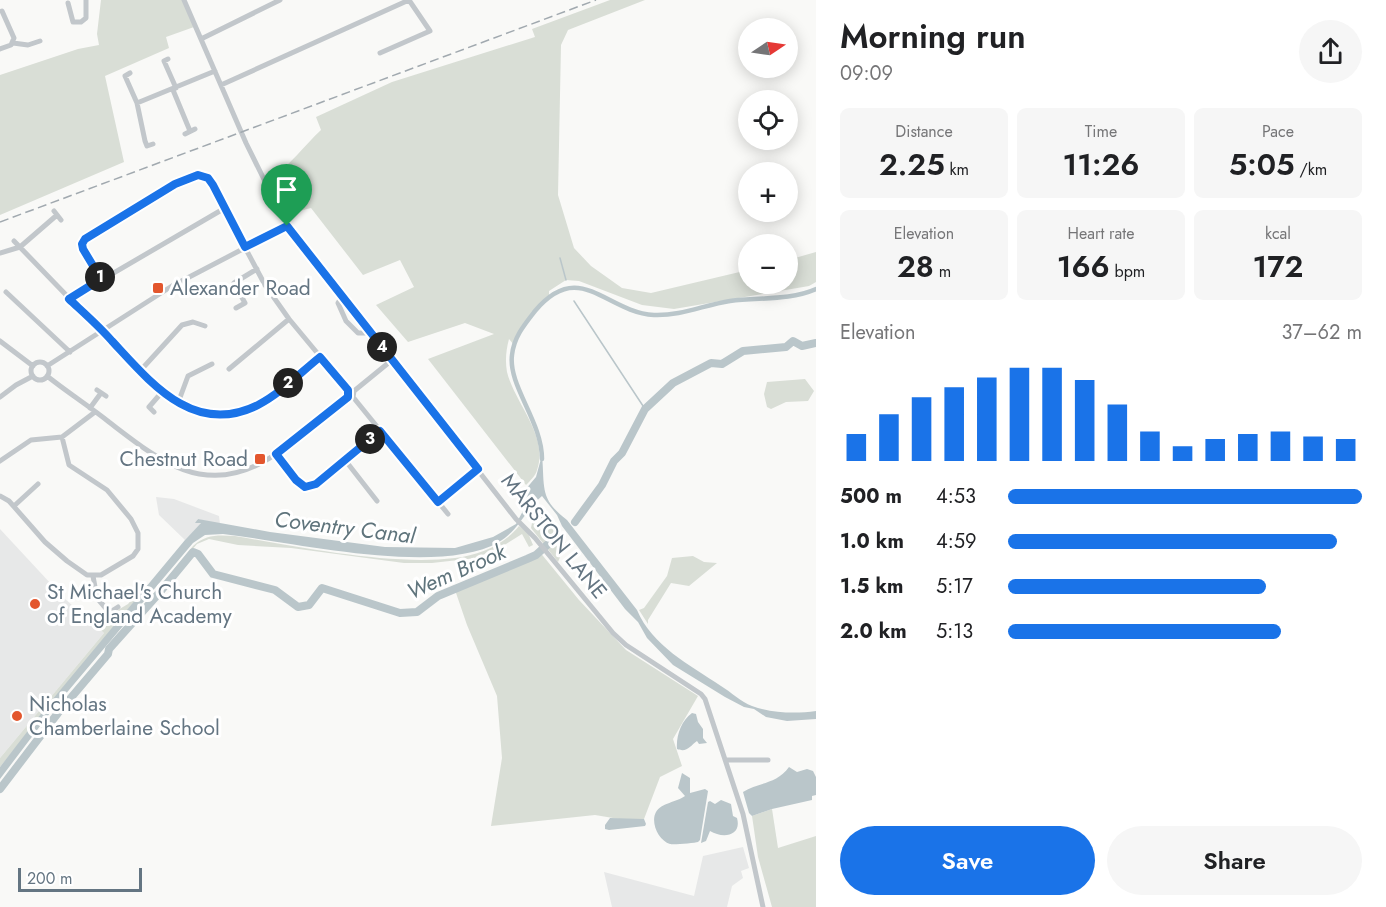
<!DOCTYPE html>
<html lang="en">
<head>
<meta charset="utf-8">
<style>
  body { margin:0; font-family:Jost,sans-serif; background:#f6f6f6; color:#202124; height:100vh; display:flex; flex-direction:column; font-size:22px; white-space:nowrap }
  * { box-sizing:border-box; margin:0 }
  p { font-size:20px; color:#757577 }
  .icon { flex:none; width:33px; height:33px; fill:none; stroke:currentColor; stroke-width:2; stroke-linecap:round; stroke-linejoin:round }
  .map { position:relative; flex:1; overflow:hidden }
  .panel { display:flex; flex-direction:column; background:#fff; width:570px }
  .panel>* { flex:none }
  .needle { width:39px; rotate:77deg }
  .tools { position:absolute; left:738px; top:18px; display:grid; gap:12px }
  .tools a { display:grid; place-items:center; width:60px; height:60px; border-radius:50%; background:#fff; box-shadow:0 3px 15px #0003; font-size:30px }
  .scale { position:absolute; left:18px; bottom:15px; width:124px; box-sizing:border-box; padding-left:6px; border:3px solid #647582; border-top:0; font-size:16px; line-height:21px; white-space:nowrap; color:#647582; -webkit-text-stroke:4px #fff; paint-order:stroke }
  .pin { position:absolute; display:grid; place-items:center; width:51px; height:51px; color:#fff; margin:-62px -26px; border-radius:50% 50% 50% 0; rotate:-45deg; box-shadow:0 0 6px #0007 }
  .pin .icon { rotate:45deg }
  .km { position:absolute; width:30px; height:30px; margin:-15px; border-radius:50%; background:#222; color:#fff; font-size:16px; line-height:30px; text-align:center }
  .round { display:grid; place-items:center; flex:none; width:63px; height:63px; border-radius:32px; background:#f6f6f6 }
  .summary { display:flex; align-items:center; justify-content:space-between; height:102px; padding:0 24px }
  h1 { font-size:33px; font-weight:600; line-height:45px }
  .stats { display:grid; grid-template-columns:repeat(3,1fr); gap:9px; height:102px; padding:6px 24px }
  .stats div { display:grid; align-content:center; border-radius:9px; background:#f6f6f6; text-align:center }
  .stats b { font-size:30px; font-weight:600 }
  .stats small { font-size:16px; font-weight:400 }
  .stats p { font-size:16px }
  .chart { height:168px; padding:12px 24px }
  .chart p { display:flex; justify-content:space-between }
  .chart svg { width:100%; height:108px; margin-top:6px; stroke:#1a73e8; stroke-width:6 }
  .action { display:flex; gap:12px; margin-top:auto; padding:12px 24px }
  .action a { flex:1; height:69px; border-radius:36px; background:#1a73e8; color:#fff; font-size:24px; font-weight:600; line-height:69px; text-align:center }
  .action a+a { background:#f6f6f6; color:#202124 }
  ul { padding:0 24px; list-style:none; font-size:20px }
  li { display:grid; grid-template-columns:96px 72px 1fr; align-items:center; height:45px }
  li i { height:15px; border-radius:8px; background:#1a73e8 }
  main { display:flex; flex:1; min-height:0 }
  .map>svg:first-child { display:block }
</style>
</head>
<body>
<main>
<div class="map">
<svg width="816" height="907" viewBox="0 0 816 907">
  <rect width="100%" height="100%" fill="#f9f9f7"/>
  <!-- built -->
  <path fill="#e7e8e8" d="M156,497L174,499L219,516L220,524L197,519L201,524L185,540L159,515Z
    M0,529L65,599L104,633L0,758Z
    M743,847L749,868L741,871L743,878L732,886L727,907H612L604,872L694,896L703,856Z"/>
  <!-- green -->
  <path fill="#d9ded6" d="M101,0H183L194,27L166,37L169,48L105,76L124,162L0,215V75L78,49L99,45L97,34Z
    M610,0H645L568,30L561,45L558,195L574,248L591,266L622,288L651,293L748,270V284H788V260L816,252V282L809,286L674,309L642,305L579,281L566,280L549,291V296L522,327L514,345L509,339C506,350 505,361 507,372C515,404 549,436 537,470C536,475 530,481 526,485L428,359L494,334L465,323L408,342L376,305L414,287L400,260L363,275L311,208L288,214L272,178C290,165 304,146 321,130L316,117L392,82L535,37L532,29Z
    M805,379L814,391L808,401L786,402L771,409L767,407L764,394L767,382Z
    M539,510L556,529L554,533L566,543L558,562L531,528L533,518Z
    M519,526L528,533L533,545L529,547L522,534L506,544L476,558L432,563H404L291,548L238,545L209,539L197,544L154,594L193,546C206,534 218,535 235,536C299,547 391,566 455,558C479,555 504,545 519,526Z
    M539,551L579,600L626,650L698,696L673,739L682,766L660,777L644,819H619L595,815L491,826L502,758L497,696L467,625L455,590L527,559Z
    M693,556L704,562L717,563L689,586L671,583L648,620V624L639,610L644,608L667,576L672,558Z
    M140,590L141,593L0,767V758L104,633L94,624L128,604Z
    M772,809L778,848L816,836V907H772L758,857L752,816Z"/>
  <!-- water -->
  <path fill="#bac6ca" d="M542,455C545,487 539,499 567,520L637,610C652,646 690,665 721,686C731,692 741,702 752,706C772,713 795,714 816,711V719L787,721L766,717L754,709L744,707L725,697L673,665L647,638L638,622L625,609L562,526L557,515L542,496C526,509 519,530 499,542C438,577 293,542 223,534L205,535L193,543L53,709L0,779V767L47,706L185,540L201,523H195L198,519L270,532L385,547L455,548L493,537L516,524L524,509L525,490L536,477Z
    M692,713L696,714L698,722L703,729V738L707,743L699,744L697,741C690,746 687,753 677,749C676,736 681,721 692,713Z
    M789,767L797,772L807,769L813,771L816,777V795L812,796V800L772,809L752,816L749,813L743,792C758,782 776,785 789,767Z
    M682,773L690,778V793L705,789L708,791L700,840L698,842C695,843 673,845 670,844C659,841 650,823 656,812C661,803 677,802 685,796L678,788Z
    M721,800L731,804L733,816L737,818C742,836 723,839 710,831L706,841L701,843L708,802L710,801L715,804Z
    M610,818L644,819L646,824L645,826L609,830L605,829V825Z"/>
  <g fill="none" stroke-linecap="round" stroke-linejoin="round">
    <!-- stream -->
    <path stroke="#bac6ca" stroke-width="1.5" d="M560,258L566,280
      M574,301L645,409"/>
    <!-- canal -->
    <path stroke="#bac6ca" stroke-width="4.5" d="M542,459C542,421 508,386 512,355C514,337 524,325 535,311C580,258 605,312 654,315C681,316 704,305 730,301C759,297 789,301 816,289"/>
    <!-- river -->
    <path stroke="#bac6ca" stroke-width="8" d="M575,522L602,485L614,461L622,453L645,409L673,383L711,363L722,364L743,351L786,347L793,341L802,346L816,343
      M0,789L58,713L108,654L109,649L160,592L193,552L198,554L213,574L275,590L298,607L309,605L322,588L400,613L417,612L438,596L527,559L536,555L557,536"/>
    <!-- minor -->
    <path stroke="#c2c7cb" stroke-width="5" d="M184,0L246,143L287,226L516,519L535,538L613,633L626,645L701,694L705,699L743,814L763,907
      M68,3L73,22H81L86,18V0
      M201,39L280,0
      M13,43L28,45L40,41
      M0,49L11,45L14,38L2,11
      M380,53L430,31L409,0
      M168,59L164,61L176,88
      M130,73L125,76L137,103L145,141L147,146L153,144
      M221,85L409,0
      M173,90L190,131
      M137,103L215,71
      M185,134L195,129
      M54,211L61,220
      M14,241L154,386C226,442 262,405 320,357
      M0,253L20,247L57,215
      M101,279L83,249L82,244L85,239L190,176L198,175L208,178L265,285L289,319L348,390L354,391L353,397H348V390
      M6,292L70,352
      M342,297L338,303L346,321L358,333H371
      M69,299L225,208
      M236,308L245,303L234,283L257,269
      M0,341L33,366
      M31 371a9 9 0 1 1 18 0a9 9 0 1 1-18 0Z
      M47,366L172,286L287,226
      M229,369L289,319
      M140,371L182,325L193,322L205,326
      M47,376C67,392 89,406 109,422C155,457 200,496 261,463C292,446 320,419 348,397
      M97,390L106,396
      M354,391L392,360
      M0,397L16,385L33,376
      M353,397L448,514
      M178,403L188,376L212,364
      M90,408L101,393
      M154,412L149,407L162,392
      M276,454L301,485L311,487L380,431
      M345,460L377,501
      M0,461L31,440L62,437L95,412
      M0,496L9,501L45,542L67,561L87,575H101L133,556L138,549V533L131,519L107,490L69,465L62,437
      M438,502L478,469
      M14,506L38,484
      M93,576L97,598L109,612
      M104,616L118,607
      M726,760H768"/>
    <!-- rail -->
    <path stroke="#a1a9af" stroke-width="1.5" stroke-dasharray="9 4.5" stroke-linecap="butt" d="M0,222L596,0"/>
  </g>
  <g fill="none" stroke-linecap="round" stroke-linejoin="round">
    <!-- route casing -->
    <g stroke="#fff" stroke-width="12">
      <path id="route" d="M198,175L208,178L213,185L245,247L287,226L478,469L438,502L380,431L316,484L305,487L296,480L276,454L348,397V390L320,357C300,373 281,393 258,405C194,437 151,383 112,341C99,326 84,313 69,299L101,279L83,249L82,244L85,239L175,184Z"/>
    </g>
    <!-- route -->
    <use href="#route" stroke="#1a73e8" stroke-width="8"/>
  </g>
  <!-- markers -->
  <g fill="#e3562d" stroke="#fff" stroke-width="2">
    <rect x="152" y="282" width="12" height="12" rx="3"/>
    <rect x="254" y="453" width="12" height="12" rx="3"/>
    <circle cx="35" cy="604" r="6"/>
    <circle cx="17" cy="716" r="6"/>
  </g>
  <g text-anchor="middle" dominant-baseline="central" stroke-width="6" stroke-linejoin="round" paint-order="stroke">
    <!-- poi labels -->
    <g font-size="21" fill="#647582" stroke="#fff" text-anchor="start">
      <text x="170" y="288">Alexander Road</text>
      <text x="248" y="459" text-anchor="end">Chestnut Road</text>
      <text x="47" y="592">St Michael's Church<tspan x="47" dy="24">of England Academy</tspan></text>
      <text x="29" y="704">Nicholas<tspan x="29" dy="24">Chamberlaine School</tspan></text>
    </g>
    <!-- street labels -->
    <g font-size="21" fill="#647582" stroke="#fff">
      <text transform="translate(554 536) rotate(51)">MARSTON LANE</text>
    </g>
    <!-- water labels -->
    <g font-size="22" font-style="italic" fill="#5f747c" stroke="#fff">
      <text transform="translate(345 527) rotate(7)">Coventry Canal</text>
      <text transform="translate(456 571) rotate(-24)">Wem Brook</text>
    </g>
  </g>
</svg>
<div class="tools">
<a><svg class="needle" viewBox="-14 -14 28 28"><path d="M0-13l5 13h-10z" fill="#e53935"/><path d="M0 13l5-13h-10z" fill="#757577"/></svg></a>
<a><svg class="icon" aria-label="locate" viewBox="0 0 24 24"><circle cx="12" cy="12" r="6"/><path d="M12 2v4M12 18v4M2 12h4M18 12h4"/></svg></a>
<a>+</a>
<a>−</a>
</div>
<div class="scale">200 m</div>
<div class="pin" style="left:287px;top:226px;background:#1e9e55"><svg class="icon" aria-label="arrive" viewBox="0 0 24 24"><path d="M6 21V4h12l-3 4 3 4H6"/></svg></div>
<b class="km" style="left:100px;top:277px">1</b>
<b class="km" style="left:288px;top:383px">2</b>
<b class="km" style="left:370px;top:439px">3</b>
<b class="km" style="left:382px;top:347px">4</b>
</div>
<section class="panel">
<div class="summary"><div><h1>Morning run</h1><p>09:09</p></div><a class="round"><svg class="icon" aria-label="share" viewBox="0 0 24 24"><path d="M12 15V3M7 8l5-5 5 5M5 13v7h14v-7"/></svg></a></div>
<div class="stats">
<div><p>Distance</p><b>2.25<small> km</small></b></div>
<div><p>Time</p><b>11:26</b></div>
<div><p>Pace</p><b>5:05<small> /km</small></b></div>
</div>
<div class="stats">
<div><p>Elevation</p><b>28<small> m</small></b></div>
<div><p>Heart rate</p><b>166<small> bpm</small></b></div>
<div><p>kcal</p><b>172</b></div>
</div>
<div class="chart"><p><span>Elevation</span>37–62 m</p>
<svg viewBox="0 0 160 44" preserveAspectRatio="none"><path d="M5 44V33M15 44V25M25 44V18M35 44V14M45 44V10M55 44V6M65 44V6M75 44V11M85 44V21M95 44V32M105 44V38M115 44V35M125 44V33M135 44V32M145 44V34M155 44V35"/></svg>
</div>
<ul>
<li><b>500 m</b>4:53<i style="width:100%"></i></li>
<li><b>1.0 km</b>4:59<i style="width:93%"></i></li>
<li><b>1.5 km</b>5:17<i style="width:73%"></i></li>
<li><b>2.0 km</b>5:13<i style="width:77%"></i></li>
</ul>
<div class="action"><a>Save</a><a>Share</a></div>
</section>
</main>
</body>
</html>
